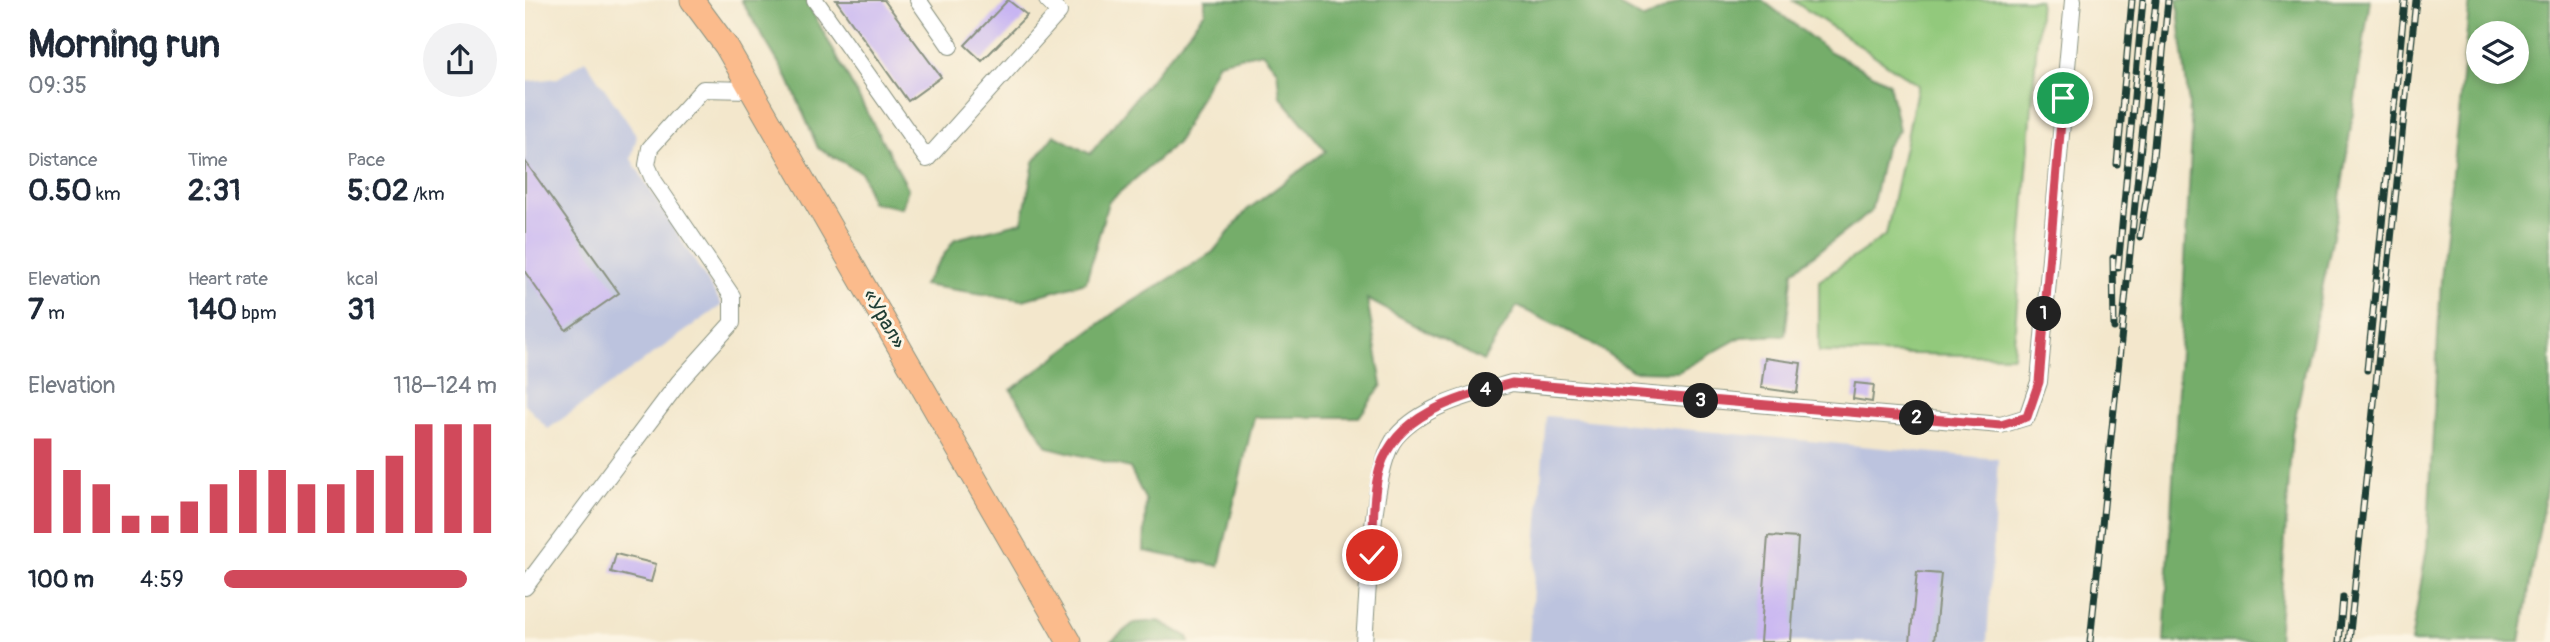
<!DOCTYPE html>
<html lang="en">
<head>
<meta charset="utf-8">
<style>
  body { margin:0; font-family:Pangolin,sans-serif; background:#f2f2f3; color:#1f2937; height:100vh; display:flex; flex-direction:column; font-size:26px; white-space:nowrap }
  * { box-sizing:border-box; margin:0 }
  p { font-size:23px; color:#747a83 }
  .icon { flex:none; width:38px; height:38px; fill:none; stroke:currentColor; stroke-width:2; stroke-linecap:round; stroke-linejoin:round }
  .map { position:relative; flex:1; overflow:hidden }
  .side { display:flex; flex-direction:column; background:#fff; width:525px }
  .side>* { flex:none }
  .controls { position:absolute; left:1941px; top:21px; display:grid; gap:14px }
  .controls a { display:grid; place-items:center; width:63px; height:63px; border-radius:50%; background:#fff; box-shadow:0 4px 10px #0003; font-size:35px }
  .pin { position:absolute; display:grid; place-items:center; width:60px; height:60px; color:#fff; margin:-30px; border:4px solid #fff; border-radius:50%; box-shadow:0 2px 7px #0007 }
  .km { position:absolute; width:35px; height:35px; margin:-18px; border-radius:50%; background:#222; color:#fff; font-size:19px; line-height:35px; text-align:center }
  .round { display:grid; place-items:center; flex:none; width:74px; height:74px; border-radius:37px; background:#f2f2f3 }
  .head { display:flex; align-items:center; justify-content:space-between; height:119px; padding:0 28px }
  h1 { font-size:38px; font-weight:700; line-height:52px }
  .figures { display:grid; grid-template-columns:repeat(3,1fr); gap:10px; height:119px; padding:7px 28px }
  .figures div { display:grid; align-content:center }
  .figures b { font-size:30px; font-weight:700 }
  .figures small { font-size:19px; font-weight:400 }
  .figures p { font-size:19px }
  .chart { height:196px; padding:14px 28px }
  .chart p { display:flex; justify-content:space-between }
  .chart svg { width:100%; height:126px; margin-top:7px; stroke:#d1495b; stroke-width:6 }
  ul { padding:0 28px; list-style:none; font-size:23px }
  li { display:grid; grid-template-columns:112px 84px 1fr; align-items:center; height:52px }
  li i { height:18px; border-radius:9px; background:#d1495b }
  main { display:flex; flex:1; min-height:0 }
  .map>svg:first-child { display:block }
</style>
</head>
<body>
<main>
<section class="side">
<div class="head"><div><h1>Morning run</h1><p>09:35</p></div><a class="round"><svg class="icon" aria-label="share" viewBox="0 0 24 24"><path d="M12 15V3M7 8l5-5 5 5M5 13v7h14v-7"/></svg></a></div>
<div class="figures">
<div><p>Distance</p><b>0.50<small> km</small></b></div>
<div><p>Time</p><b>2:31</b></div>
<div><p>Pace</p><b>5:02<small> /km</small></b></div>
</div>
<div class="figures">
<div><p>Elevation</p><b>7<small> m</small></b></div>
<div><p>Heart rate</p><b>140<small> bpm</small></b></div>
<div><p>kcal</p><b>31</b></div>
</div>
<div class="chart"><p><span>Elevation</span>118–124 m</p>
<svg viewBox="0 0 160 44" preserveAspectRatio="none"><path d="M5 44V11M15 44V22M25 44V27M35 44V38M45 44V38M55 44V33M65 44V27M75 44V22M85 44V22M95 44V27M105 44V27M115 44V22M125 44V17M135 44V6M145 44V6M155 44V6"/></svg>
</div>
<ul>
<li><b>100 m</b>4:59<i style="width:89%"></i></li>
</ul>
</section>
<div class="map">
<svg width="2025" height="642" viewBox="0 0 2025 642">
  <rect width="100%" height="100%" fill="#fcf5e5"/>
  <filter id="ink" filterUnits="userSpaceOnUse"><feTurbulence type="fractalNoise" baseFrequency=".0143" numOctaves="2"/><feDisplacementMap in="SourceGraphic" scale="14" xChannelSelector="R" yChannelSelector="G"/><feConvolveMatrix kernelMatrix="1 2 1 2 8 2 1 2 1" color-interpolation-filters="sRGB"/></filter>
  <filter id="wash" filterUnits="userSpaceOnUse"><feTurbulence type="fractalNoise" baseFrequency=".00686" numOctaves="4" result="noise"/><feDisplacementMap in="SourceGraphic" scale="28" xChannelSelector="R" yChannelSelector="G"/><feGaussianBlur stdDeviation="1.57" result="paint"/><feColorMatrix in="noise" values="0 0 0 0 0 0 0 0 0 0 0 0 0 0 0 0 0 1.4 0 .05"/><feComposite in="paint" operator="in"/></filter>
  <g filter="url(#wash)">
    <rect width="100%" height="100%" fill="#f3e7cc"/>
    <!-- industrial -->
    <path fill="#bcc3de" d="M60,60L112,136L106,159L197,305L23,429L0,404V82L33,78Z
      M1021,416L1473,459L1462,642H1004Z"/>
    <!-- green -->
    <path fill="#92c97b" stroke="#588358" stroke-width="2" d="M1267,0H1515L1488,356L1294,352V281L1361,235L1393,85Z"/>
    <!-- forest -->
    <path fill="#75ad6b" stroke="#4a7550" stroke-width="2" fill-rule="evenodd" d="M216,0H281L383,188L377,208L346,202L337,173L293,148L265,82Z
      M680,0H1085L1119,19L1157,0H1237L1304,51L1364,83L1374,130L1360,148L1346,212L1268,271L1260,335L1216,337L1153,372L1108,371L1065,342L992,306L958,361L842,299L857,385L834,417H729L694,566L619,551L621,501L605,468L523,447L486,390L589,313L688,252L722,210L801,151L755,96L752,70L737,52L693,62L652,143L583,202L561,282L498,300L398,285L430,239L497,222L509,162L529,135L565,154L680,12Z
      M1652,0H1845L1813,212L1767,433L1753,642H1639L1667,133Z
      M1945,0H2025V467L1995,642H1886L1902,547L1916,279ZM1953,33H1992V72H1953Z
      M634,621L663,637L665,642L586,641L609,623Z"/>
    <g id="blocks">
      <!-- building -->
      <path fill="#c8b5f2" d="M311,0H359L416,77L383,101Z
        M483,0L502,15L457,61L440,45Z
        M0,161L94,293L41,330L0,272Z
        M1240,358L1276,363L1272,393L1236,388Z
        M1330,383L1349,385L1347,402L1328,399Z
        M1243,536L1273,538L1266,642H1235Z
        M91,554L131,564L126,582L86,572Z
        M1392,572L1416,574L1409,642H1385Z"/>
    </g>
  </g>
  <g filter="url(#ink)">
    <use href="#blocks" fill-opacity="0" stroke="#899280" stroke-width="2"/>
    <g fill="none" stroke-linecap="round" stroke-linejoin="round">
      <!-- minor casing -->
      <g stroke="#899280" stroke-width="18">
        <path id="minor" d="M290,0L402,159L534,12L522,0
          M393,0L425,46
          M0,587L154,382L207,323V296L129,181L122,165L125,148L178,89L226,90
          M839,642C843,598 846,467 871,437C898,405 948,394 987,383L1476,425L1502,417L1514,382L1548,0"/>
      </g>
      <!-- highway casing -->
      <g stroke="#899280" stroke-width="25">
        <path id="highway" d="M167,0L201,46L544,642"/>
      </g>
      <!-- minor -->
      <use href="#minor" stroke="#fff" stroke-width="16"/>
      <!-- highway -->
      <use href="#highway" stroke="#fbbb8c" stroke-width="23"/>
      <!-- rail casing -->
      <g stroke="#1f3d34" stroke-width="7">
        <path id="rail" d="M1592,164L1607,0
          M1615,237L1628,157L1643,0
          M1588,258L1589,328
          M1593,268L1618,0
          M1842,370L1880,1
          M1565,642L1631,0
          M1814,642L1818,597
          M1824,642L1891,0"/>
      </g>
      <!-- rail -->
      <use href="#rail" stroke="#fcf5e5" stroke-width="4.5" stroke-dasharray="13" stroke-linecap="butt"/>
    </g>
  </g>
  <g fill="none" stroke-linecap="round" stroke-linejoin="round" filter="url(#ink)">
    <!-- route casing -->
    <g stroke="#fff" stroke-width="14">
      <path id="route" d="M847,555C849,528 847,494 855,468C872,412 937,397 987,383L1476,425L1502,417L1514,382L1538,98"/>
    </g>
    <!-- route -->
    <use href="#route" stroke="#d1495b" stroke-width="9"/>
  </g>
  <g text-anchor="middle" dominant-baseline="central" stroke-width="6" stroke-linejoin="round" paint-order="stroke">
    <!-- street labels -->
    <g font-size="21" fill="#1f3d34" stroke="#fcf5e5">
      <text transform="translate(359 319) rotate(60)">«Урал»</text>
    </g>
  </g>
</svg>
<div class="controls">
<a><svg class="icon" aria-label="layers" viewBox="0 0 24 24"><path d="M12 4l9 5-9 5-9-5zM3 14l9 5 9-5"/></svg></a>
</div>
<div class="pin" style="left:1538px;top:98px;background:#1e9e55"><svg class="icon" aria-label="arrive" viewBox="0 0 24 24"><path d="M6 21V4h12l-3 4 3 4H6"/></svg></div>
<div class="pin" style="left:847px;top:555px;background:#d93025"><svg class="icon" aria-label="check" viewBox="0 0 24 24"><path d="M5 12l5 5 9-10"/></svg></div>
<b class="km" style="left:1519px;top:314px">1</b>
<b class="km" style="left:1392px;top:418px">2</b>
<b class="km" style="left:1176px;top:401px">3</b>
<b class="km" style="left:961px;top:390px">4</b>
</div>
</main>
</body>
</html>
